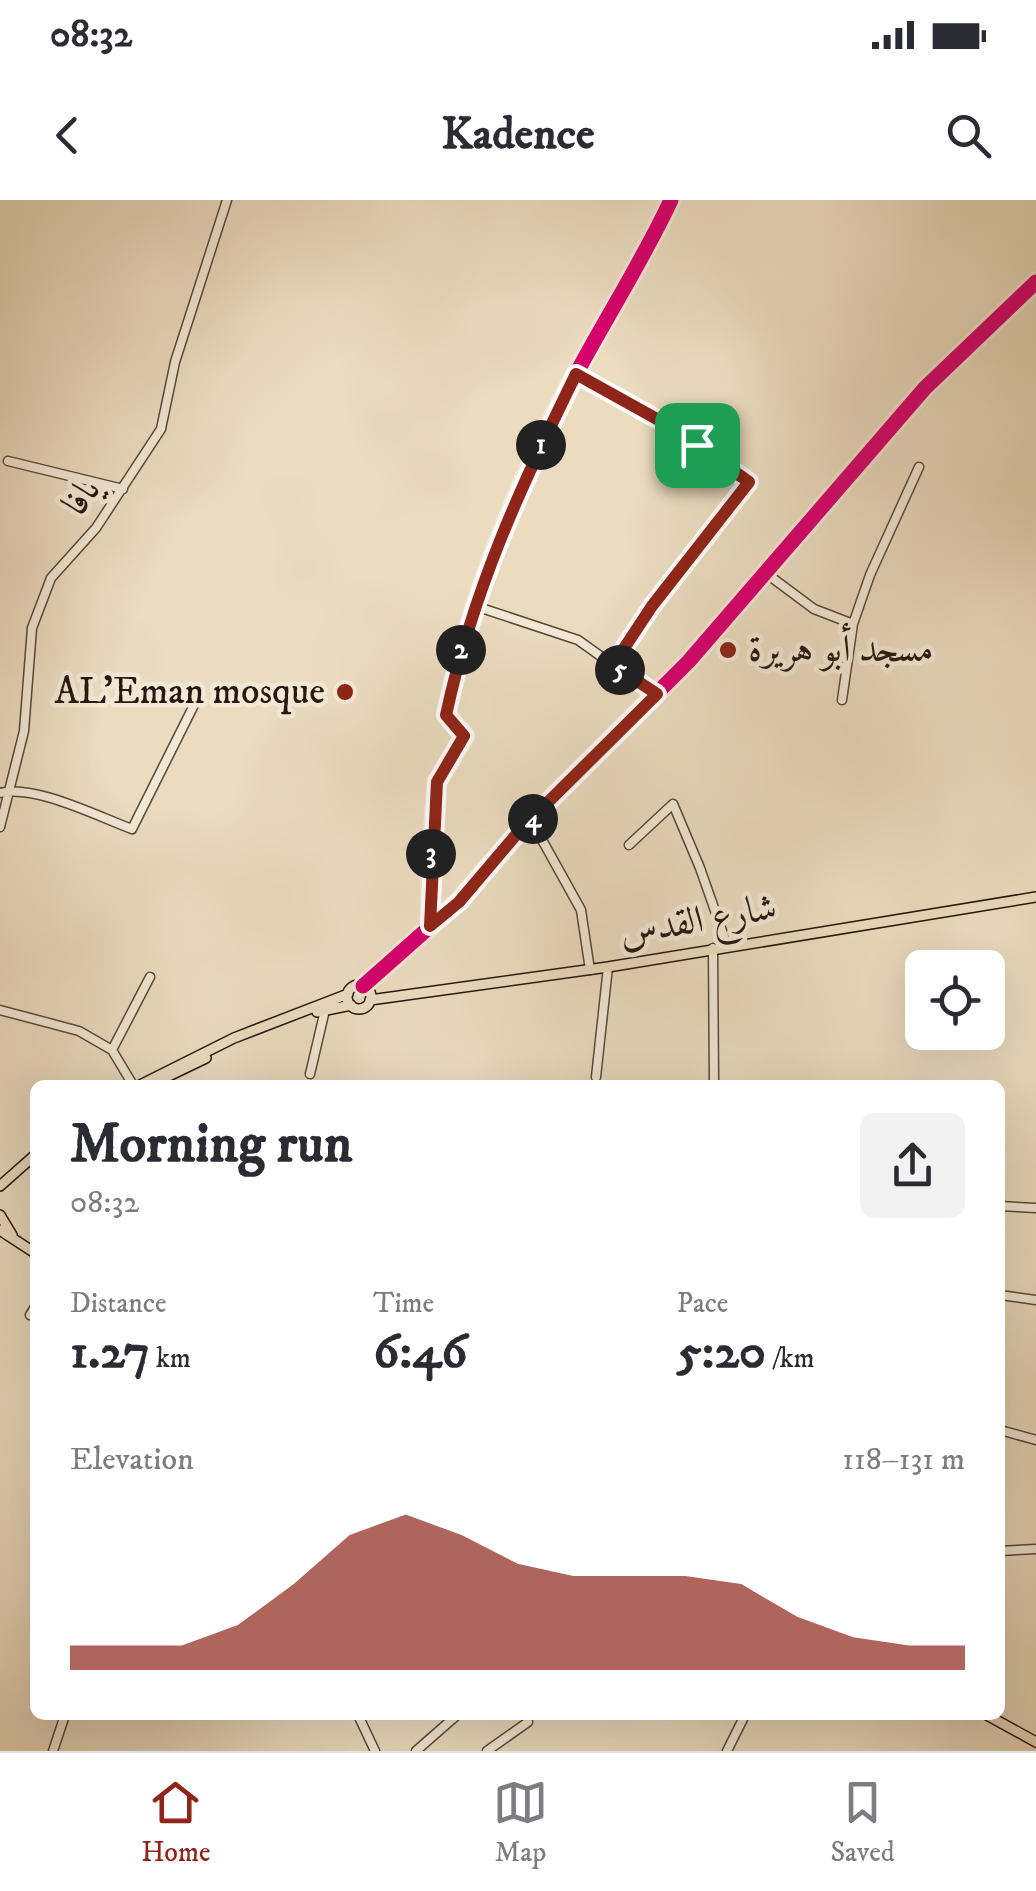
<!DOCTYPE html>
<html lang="en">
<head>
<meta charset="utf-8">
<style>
  body { margin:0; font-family:"IM FELL DW Pica",Amiri,serif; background:#f2f2f3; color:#2b2b33; height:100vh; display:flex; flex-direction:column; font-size:38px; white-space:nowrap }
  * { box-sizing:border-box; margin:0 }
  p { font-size:32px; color:#7c7c81 }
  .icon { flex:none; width:55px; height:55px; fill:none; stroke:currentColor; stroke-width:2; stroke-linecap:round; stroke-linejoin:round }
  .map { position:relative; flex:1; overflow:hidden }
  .panel { position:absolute; left:30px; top:880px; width:975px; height:640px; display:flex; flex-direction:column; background:#fff; border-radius:15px; box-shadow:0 10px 40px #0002 }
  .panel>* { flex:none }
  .tools { position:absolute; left:905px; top:750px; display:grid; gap:20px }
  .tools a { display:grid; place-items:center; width:100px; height:100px; border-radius:15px; background:#fff; box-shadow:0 10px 40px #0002; font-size:50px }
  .pin { position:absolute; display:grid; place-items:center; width:85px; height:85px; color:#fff; margin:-42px; border-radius:20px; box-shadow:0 5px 15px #0006 }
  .km { position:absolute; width:50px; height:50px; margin:-25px; border-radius:50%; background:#222; color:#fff; font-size:28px; line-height:50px; text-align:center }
  .round { display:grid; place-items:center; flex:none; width:105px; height:105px; border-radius:15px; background:#f2f2f3 }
  .summary { display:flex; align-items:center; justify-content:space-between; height:170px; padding:0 40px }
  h1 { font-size:55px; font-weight:700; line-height:75px }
  .metrics { display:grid; grid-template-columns:repeat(3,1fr); gap:15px; height:170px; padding:10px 40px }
  .metrics div { display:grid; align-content:center }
  .metrics b { font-size:50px; font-weight:700 }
  .metrics small { font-size:28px; font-weight:400 }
  .metrics p { font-size:28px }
  .chart { height:280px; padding:20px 40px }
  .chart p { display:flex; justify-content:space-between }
  .chart svg { width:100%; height:180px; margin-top:10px; fill:#8f2418; opacity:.7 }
  .status { display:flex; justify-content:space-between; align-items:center; height:70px; padding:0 50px; background:#fff; direction:ltr }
  .status svg { height:28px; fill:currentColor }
  header { display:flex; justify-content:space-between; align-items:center; height:130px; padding:0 40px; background:#fff; font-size:45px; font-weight:700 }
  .tab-bar { display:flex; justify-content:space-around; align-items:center; height:140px; border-top:2px solid #e1e1e2; background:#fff; font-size:28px; color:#7c7c81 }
  .tab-bar a { display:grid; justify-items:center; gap:5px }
  .tab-bar .on { color:#8f2418 }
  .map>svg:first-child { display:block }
</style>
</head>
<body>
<div class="status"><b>08:32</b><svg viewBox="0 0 49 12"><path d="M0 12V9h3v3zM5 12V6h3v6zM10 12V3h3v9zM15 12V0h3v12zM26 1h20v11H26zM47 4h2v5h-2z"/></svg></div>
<header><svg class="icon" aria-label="back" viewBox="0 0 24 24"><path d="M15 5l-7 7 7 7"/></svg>Kadence<svg class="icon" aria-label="search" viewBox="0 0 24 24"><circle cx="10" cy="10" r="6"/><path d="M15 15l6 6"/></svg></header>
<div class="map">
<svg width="1036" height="1551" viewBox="0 0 1036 1551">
  <rect width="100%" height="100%" fill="#ebdbbf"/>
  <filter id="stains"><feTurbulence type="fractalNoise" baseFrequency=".002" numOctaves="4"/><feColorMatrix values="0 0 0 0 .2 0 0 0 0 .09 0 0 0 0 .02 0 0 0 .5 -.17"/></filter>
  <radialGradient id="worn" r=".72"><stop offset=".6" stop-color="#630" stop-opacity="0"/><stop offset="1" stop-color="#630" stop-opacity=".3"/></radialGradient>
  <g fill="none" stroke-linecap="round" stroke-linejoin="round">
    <!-- minor casing -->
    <g stroke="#58483a" stroke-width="11">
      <path id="minor" d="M576,174L691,237L697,245L749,282L652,406L613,465L657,494
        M8,261L123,289
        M767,374L814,409L853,424
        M475,406L578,440L613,465
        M842,500L853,424L870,375L919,267
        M0,593C34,584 97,616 132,629L198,497
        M531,620L581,710L590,770
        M0,627L24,531L32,428L51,378L96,328L161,229L175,162L227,0
        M629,645L673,604L700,668L727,745
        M430,726L431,663L437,582L465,536L446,515C471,395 518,282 576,174C607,116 643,60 671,0
        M713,748L714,885
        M363,786L459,701L521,629L689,461L925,188L1036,82
        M0,810L79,831L112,850L133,885
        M112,850L150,777
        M310,874L325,810
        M596,877L608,767
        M1000,1006L1036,1008
        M1000,1095L1036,1100
        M30,1115L35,1107
        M1000,1230L1036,1240
        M1000,1351L1036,1349
        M358,1515L375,1551
        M53,1551L65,1515
        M416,1551L457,1515
        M487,1551L528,1522
        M727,1551L745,1515"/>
    </g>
    <!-- major casing -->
    <g stroke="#27170e" stroke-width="12">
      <path id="major" d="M347 797a12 12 0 1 1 24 0a12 12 0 1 1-24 0Z
        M370,800L608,767L1036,697
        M317,812L351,805
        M152,884L206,858
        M140,885L234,838L348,794
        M0,986L35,955
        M0,1015L12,1035
        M0,1030L35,1053
        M987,1515L1036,1542"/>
    </g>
    <!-- minor -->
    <use href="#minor" stroke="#f2e8d5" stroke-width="8"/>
    <!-- major -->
    <use href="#major" stroke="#ebdbbf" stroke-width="9"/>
    <!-- cycleway casing -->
    <g stroke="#f2e8d5" stroke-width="21">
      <path id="cycleway" d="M430,726L431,663L437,582L465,536L446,515C471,395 518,282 576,174C607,116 643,60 671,0
        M363,786L459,701L521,629L689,461L925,188L1036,82"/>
    </g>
    <!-- cycleway -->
    <use href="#cycleway" stroke="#d6006c" stroke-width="15"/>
  </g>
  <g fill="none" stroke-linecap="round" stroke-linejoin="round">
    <!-- route casing -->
    <g stroke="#fff" stroke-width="20">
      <path id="route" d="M576,174L691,238L697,245L749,282L652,406L613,465L657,494L521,629L459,702L430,726L437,582L464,536L446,515C473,390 520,288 576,174Z"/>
    </g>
    <!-- route -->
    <use href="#route" stroke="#8f2418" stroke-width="12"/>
  </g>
  <!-- markers -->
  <g fill="#8f2418" stroke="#f2e8d5" stroke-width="4">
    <circle cx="728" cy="450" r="10"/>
    <circle cx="345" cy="492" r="10"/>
  </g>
  <g text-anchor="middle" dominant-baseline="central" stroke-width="9" stroke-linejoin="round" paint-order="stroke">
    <!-- street labels -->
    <g font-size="38" fill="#27170e" stroke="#f2e8d5">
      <text transform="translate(82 297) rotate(-54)">يافا</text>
      <text transform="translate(698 721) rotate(-10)">شارع القدس</text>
    </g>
    <!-- poi labels -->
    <g font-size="38" fill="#27170e" stroke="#f2e8d5" text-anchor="start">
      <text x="748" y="450">مسجد أبو هريرة</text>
      <text x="325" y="492" text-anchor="end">AL'Eman mosque</text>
    </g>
  </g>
  <rect width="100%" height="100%" filter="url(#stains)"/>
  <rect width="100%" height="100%" fill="url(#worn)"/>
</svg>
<div class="tools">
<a><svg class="icon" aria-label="locate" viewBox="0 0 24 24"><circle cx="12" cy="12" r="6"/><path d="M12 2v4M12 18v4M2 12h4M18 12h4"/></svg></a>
</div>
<div class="pin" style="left:697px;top:245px;background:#1e9e55"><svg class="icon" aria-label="arrive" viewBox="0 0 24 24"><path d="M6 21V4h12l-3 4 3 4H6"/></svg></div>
<b class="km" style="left:541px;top:245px">1</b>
<b class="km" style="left:461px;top:450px">2</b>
<b class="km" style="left:431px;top:654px">3</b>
<b class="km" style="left:533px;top:619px">4</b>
<b class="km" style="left:620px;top:470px">5</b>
<section class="panel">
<div class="summary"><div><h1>Morning run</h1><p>08:32</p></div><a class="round"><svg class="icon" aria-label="share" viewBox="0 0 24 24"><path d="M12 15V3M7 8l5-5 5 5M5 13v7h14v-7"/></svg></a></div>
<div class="metrics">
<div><p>Distance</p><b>1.27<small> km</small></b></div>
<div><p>Time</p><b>6:46</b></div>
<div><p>Pace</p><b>5:20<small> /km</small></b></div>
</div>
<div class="chart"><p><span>Elevation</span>118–131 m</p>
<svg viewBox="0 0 160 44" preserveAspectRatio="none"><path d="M0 44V38L10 38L20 38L30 33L40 23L50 11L60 6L70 11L80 18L90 21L100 21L110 21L120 23L130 31L140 36L150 38L160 38V44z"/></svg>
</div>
</section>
</div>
<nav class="tab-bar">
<a class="on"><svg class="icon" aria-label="home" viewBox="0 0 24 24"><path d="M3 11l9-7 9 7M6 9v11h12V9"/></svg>Home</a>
<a><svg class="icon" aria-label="map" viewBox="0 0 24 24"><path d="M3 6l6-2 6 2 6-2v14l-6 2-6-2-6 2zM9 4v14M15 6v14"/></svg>Map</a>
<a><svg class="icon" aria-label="saved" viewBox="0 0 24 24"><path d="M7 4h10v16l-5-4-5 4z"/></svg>Saved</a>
</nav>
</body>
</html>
